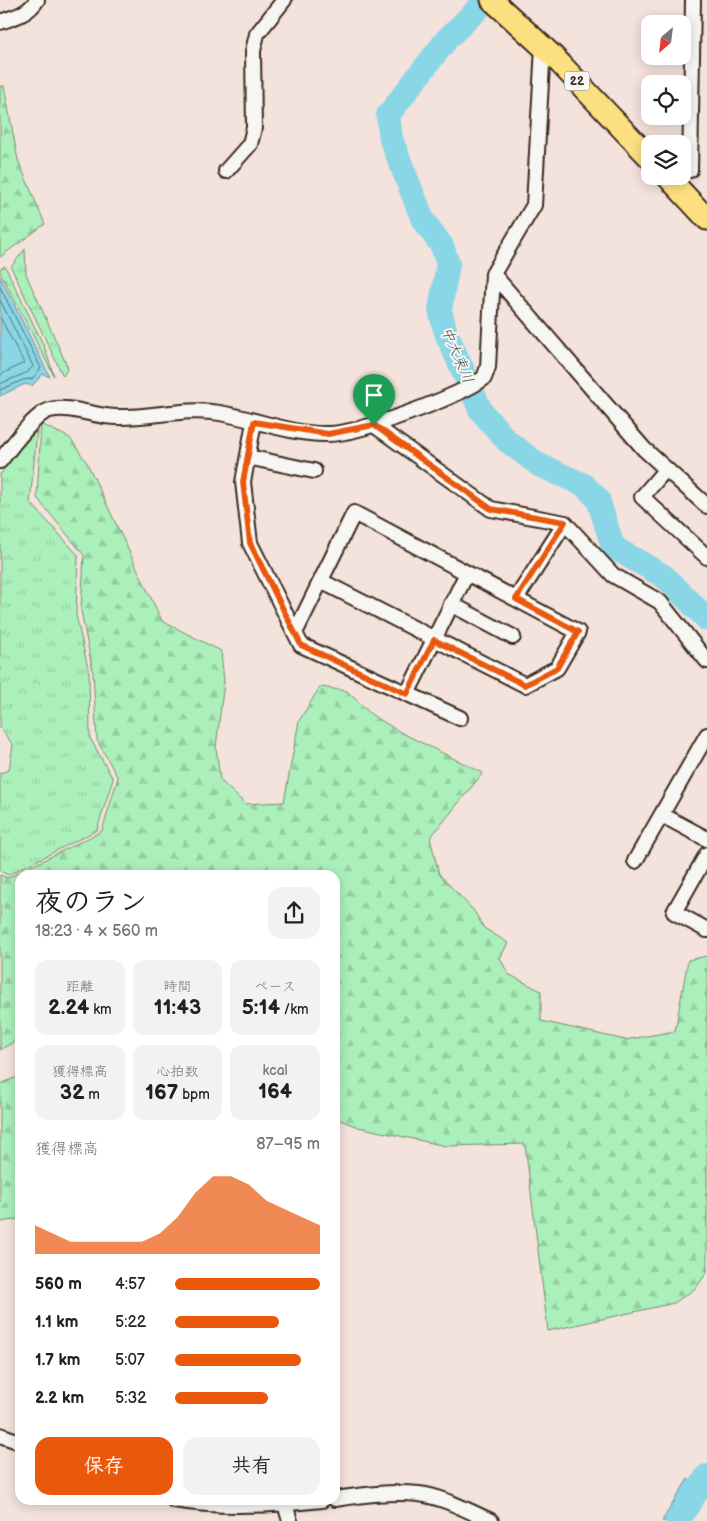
<!DOCTYPE html>
<html lang="ja">
<head>
<meta charset="utf-8">
<style>
  body { margin:0; font-family:"Balsamiq Sans","Klee One",sans-serif; background:#f2f2f2; color:#202124; height:100vh; display:flex; flex-direction:column; font-size:19px; white-space:nowrap }
  * { box-sizing:border-box; margin:0 }
  p { font-size:16px; color:#757577 }
  .icon { flex:none; width:28px; height:28px; fill:none; stroke:currentColor; stroke-width:2; stroke-linecap:round; stroke-linejoin:round }
  .map { position:relative; flex:1; overflow:hidden }
  .drawer { position:absolute; left:15px; top:870px; width:325px; height:635px; display:flex; flex-direction:column; background:#fff; border-radius:15px; box-shadow:0 2px 12px #0003 }
  .drawer>* { flex:none }
  .needle { width:32px; rotate:208deg }
  .tools { position:absolute; left:641px; top:15px; display:grid; gap:10px }
  .tools a { display:grid; place-items:center; width:50px; height:50px; border-radius:10px; background:#fff; box-shadow:0 2px 12px #0003; font-size:25px }
  .pin { position:absolute; display:grid; place-items:center; width:42px; height:42px; color:#fff; margin:-51px -21px; border-radius:50% 50% 50% 0; rotate:-45deg; box-shadow:0 0 5px #0007 }
  .pin .icon { rotate:45deg }
  .round { display:grid; place-items:center; flex:none; width:52px; height:52px; border-radius:15px; background:#f2f2f2 }
  .head { display:flex; align-items:center; justify-content:space-between; height:85px; padding:0 20px }
  h1 { font-size:28px; font-weight:700; line-height:38px }
  .metrics { display:grid; grid-template-columns:repeat(3,1fr); gap:8px; height:85px; padding:5px 20px }
  .metrics div { display:grid; align-content:center; border-radius:12px; background:#f2f2f2; text-align:center }
  .metrics b { font-size:21px; font-weight:700 }
  .metrics small { font-size:14px; font-weight:400 }
  .metrics p { font-size:14px }
  .chart { height:140px; padding:10px 20px }
  .chart p { display:flex; justify-content:space-between }
  .chart svg { width:100%; height:90px; margin-top:5px; fill:#ea580c; opacity:.7 }
  .button { display:flex; gap:10px; margin-top:auto; padding:10px 20px }
  .button a { flex:1; height:58px; border-radius:15px; background:#ea580c; color:#fff; font-size:20px; font-weight:700; line-height:58px; text-align:center }
  .button a+a { background:#f2f2f2; color:#202124 }
  ul { padding:0 20px; list-style:none; font-size:16px }
  li { display:grid; grid-template-columns:80px 60px 1fr; align-items:center; height:38px }
  li i { height:12px; border-radius:6px; background:#ea580c }
  .map>svg:first-child { display:block }
</style>
</head>
<body>
<div class="map">
<svg width="707" height="1521" viewBox="0 0 707 1521">
  <defs>
    <pattern id="grass-tufts" width="24" height="20" patternUnits="userSpaceOnUse" patternTransform="scale(1.25)"><rect width="24" height="20" fill="#abf0bb"/><path d="M3 7l-1-3M5 7V3M7 7l1-3M15 17l-1-3M17 17v-4M19 17l1-3" fill="none" stroke="#94cea0"/></pattern>
    <pattern id="forest-firs" width="22" height="20" patternUnits="userSpaceOnUse" patternTransform="scale(1.25)"><rect width="22" height="20" fill="#abf0bb"/><path d="M5 1l3.5 6h-7zM16 11l3.5 6h-7z" fill="#94cea0"/></pattern>
  </defs>
  <rect width="100%" height="100%" fill="#f4e2dc"/>
  <filter id="ink" filterUnits="userSpaceOnUse"><feTurbulence type="fractalNoise" baseFrequency=".02" numOctaves="2"/><feDisplacementMap in="SourceGraphic" scale="10" xChannelSelector="R" yChannelSelector="G"/><feConvolveMatrix kernelMatrix="1 2 1 2 8 2 1 2 1" color-interpolation-filters="sRGB"/></filter>
  <g filter="url(#ink)">
    <!-- grass -->
    <path fill="url(#grass-tufts)" stroke="#738d6c" d="M25,249L26,274L68,368L63,376L11,267Z
      M5,266L44,346L54,376L0,272V269Z
      M37,431L30,502L78,555L76,615L89,673L90,738L113,779L97,830L8,875L0,871V773L9,770L13,745L0,728V475L11,458Z"/>
    <!-- forest -->
    <path fill="url(#forest-firs)" stroke="#738d6c" d="M0,86H4L18,160L45,224L0,257Z
      M41,424L70,438L87,463L162,621L221,651L224,682L216,747L220,780L245,804L284,802L299,721L320,687L347,691L372,715L400,732L483,773L430,838L439,874L474,911L484,928L508,943L500,958L508,974L541,991V1021L625,1040L675,1031L688,960L707,956V1272L696,1288L674,1303L548,1331L525,1144L446,1146L358,1127L335,1118V875H20V1038L0,1050V875L8,878L102,831L118,778L97,740L93,672L81,611L84,555L37,498Z
      M20,1076V1219L0,1222V1084Z"/>
    <!-- water -->
    <path fill="#89d6e7" stroke="#6a9197" d="M0,276L50,377L43,374L32,386L25,384L0,396Z
      M688,1479L706,1494L690,1521H662Z"/>
    <g fill="none" stroke-linecap="round" stroke-linejoin="round">
      <!-- shore -->
      <path stroke="#5a6f6e" stroke-width="1" d="M0,287L41,368L32,379L23,380L0,390
        M0,300L33,366L28,372L0,384
        M0,317L24,363L0,375
        M667,1521L690,1487L699,1496L687,1521"/>
      <!-- river -->
      <path stroke="#89d6e7" stroke-width="24" d="M487,0L447,39L388,115L391,139L423,220L442,246L448,264L440,310L446,333L481,411L507,441L539,465L584,485L598,499L613,547L665,577L707,619
        M678,1521L707,1476"/>
      <!-- minor casing -->
      <g stroke="#3b2a1e" stroke-width="18">
        <path id="minor" d="M0,22C15,17 28,14 37,0
          M690,170L693,0
          M226,171L250,144L254,128L253,51L257,34L284,0
          M493,274L644,449L707,506
          M254,422L243,482L250,543L301,645L460,718
          M374,425L491,509L565,523L613,575L660,602L707,661
          M248,457L314,471
          M0,461C10,449 35,413 50,410C71,405 95,417 117,417C152,418 185,407 220,413C256,419 291,435 328,434C359,434 458,397 484,378L488,367L493,274L534,205L543,47
          M666,469L642,497L707,557
          M516,599L565,523
          M451,604L513,637
          M295,633L354,513L578,632L557,668L525,685L321,581
          M407,694L467,573
          M662,815L707,839
          M707,854L674,912L707,930
          M635,861L707,735
          M0,1435L20,1442
          M335,1499C363,1495 391,1491 419,1494C444,1497 468,1511 491,1521
          M174,1500C222,1508 273,1505 322,1500
          M285,1504L290,1521"/>
      </g>
      <!-- primary casing -->
      <g stroke="#3b2a1e" stroke-width="25">
        <path id="primary" d="M492,0L554,57L650,158
          M667,176L707,219"/>
      </g>
      <!-- minor -->
      <use href="#minor" stroke="#f6f6f2" stroke-width="14"/>
      <!-- primary -->
      <use href="#primary" stroke="#fce080" stroke-width="21"/>
    </g>
  </g>
  <g fill="none" stroke-linecap="round" stroke-linejoin="round" filter="url(#ink)">
    <!-- route casing -->
    <g stroke="#fff" stroke-width="10">
      <path id="route" d="M254,422L328,434L374,425L491,509L565,522L516,599L578,632L557,668L525,685L434,640L407,694L301,645L250,543L243,482Z"/>
    </g>
    <!-- route -->
    <use href="#route" stroke="#ea580c" stroke-width="6"/>
  </g>
  <g text-anchor="middle" dominant-baseline="central" stroke-width="4" stroke-linejoin="round" paint-order="stroke">
    <!-- shield labels -->
    <rect fill="#f6f6f2" stroke="#73675e" stroke-width="1" x="564.5" y="71.5" width="25" height="19" rx="4"/>
    <g font-size="12" font-weight="bold" fill="#3b2a1e">
      <text x="577" y="81">22</text>
    </g>
    <!-- water labels -->
    <g font-size="15" font-style="italic" fill="#4e5550" stroke="#f6f6f2">
      <text transform="translate(457 355) rotate(67)">中大束川</text>
    </g>
  </g>
</svg>
<div class="tools">
<a><svg class="needle" viewBox="-14 -14 28 28"><path d="M0-13l5 13h-10z" fill="#e53935"/><path d="M0 13l5-13h-10z" fill="#757577"/></svg></a>
<a><svg class="icon" aria-label="locate" viewBox="0 0 24 24"><circle cx="12" cy="12" r="6"/><path d="M12 2v4M12 18v4M2 12h4M18 12h4"/></svg></a>
<a><svg class="icon" aria-label="layers" viewBox="0 0 24 24"><path d="M12 4l9 5-9 5-9-5zM3 14l9 5 9-5"/></svg></a>
</div>
<div class="pin" style="left:374px;top:425px;background:#1e9e55"><svg class="icon" aria-label="arrive" viewBox="0 0 24 24"><path d="M6 21V4h12l-3 4 3 4H6"/></svg></div>
<section class="drawer">
<div class="head"><div><h1>夜のラン</h1><p>18:23 · 4 × 560 m</p></div><a class="round"><svg class="icon" aria-label="share" viewBox="0 0 24 24"><path d="M12 15V3M7 8l5-5 5 5M5 13v7h14v-7"/></svg></a></div>
<div class="metrics">
<div><p>距離</p><b>2.24<small> km</small></b></div>
<div><p>時間</p><b>11:43</b></div>
<div><p>ペース</p><b>5:14<small> /km</small></b></div>
</div>
<div class="metrics">
<div><p>獲得標高</p><b>32<small> m</small></b></div>
<div><p>心拍数</p><b>167<small> bpm</small></b></div>
<div><p>kcal</p><b>164</b></div>
</div>
<div class="chart"><p><span>獲得標高</span>87–95 m</p>
<svg viewBox="0 0 160 44" preserveAspectRatio="none"><path d="M0 44V30L10 34L20 38L30 38L40 38L50 38L60 38L70 34L80 26L90 14L100 6L110 6L120 10L130 18L140 22L150 26L160 30V44z"/></svg>
</div>
<ul>
<li><b>560 m</b>4:57<i style="width:100%"></i></li>
<li><b>1.1 km</b>5:22<i style="width:72%"></i></li>
<li><b>1.7 km</b>5:07<i style="width:87%"></i></li>
<li><b>2.2 km</b>5:32<i style="width:64%"></i></li>
</ul>
<div class="button"><a>保存</a><a>共有</a></div>
</section>
</div>
</body>
</html>
